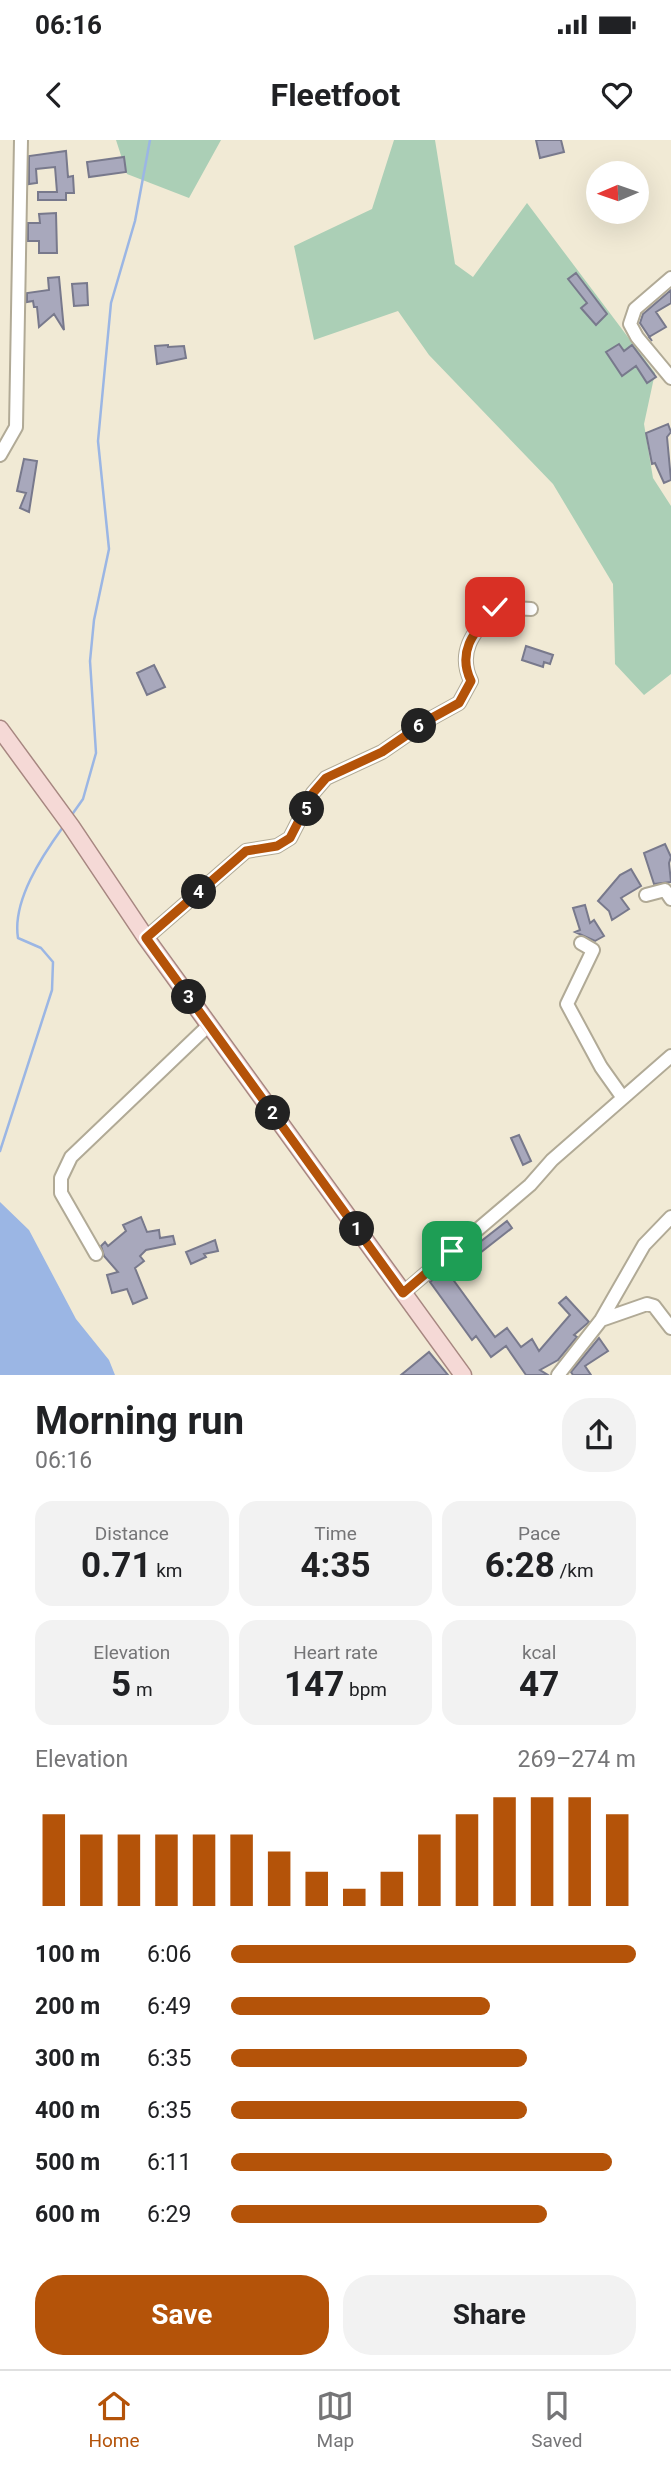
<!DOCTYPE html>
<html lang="en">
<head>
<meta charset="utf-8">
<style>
  body { margin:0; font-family:Roboto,sans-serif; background:#f2f2f2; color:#202124; height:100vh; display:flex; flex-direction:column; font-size:26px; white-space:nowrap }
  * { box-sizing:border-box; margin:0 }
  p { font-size:23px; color:#757577 }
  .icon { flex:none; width:38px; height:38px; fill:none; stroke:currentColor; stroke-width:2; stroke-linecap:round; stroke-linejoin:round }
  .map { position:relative; height:1235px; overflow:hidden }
  .panel { display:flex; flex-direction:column; background:#fff; flex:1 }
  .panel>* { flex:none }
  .needle { width:46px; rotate:268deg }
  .buttons { position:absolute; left:586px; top:21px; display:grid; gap:14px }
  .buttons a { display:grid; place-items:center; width:63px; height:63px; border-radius:50%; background:#fff; box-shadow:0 7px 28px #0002; font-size:35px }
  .pin { position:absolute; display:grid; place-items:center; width:60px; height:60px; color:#fff; margin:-30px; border-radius:14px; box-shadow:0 4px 10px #0006 }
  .km { position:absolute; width:35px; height:35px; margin:-18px; border-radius:50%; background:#222; color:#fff; font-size:19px; line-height:35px; text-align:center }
  .round { display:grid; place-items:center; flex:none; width:74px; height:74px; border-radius:28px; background:#f2f2f2 }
  .head { display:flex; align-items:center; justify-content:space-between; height:119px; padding:0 35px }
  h1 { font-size:38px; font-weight:700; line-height:52px }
  .stats { display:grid; grid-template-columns:repeat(3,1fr); gap:10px; height:119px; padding:7px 35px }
  .stats div { display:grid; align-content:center; border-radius:18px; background:#f2f2f2; text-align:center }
  .stats b { font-size:35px; font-weight:700 }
  .stats small { font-size:19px; font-weight:400 }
  .stats p { font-size:19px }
  .chart { height:196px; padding:14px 35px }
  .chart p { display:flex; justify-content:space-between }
  .chart svg { width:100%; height:126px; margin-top:7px; stroke:#b45309; stroke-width:6 }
  .button { display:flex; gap:14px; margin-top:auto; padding:14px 35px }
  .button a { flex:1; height:80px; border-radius:28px; background:#b45309; color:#fff; font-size:28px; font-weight:700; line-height:80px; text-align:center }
  .button a+a { background:#f2f2f2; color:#202124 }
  ul { padding:0 35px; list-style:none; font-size:23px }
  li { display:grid; grid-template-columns:112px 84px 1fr; align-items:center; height:52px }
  li i { height:18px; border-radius:9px; background:#b45309 }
  .status { display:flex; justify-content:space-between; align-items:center; height:49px; padding:0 35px; background:#fff; direction:ltr }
  .status svg { height:19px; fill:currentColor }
  header { display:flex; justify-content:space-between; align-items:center; height:91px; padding:0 35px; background:#fff; font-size:32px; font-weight:700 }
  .tabs { display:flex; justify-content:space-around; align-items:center; height:98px; border-top:2px solid #e0e0e0; background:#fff; font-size:19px; color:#757577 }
  .tabs a { display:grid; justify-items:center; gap:4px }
  .tabs .current { color:#b45309 }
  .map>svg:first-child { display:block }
</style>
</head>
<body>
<div class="status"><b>06:16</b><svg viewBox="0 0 49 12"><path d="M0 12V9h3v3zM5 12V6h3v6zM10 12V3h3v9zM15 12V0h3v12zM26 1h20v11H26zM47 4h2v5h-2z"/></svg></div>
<header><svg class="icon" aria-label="back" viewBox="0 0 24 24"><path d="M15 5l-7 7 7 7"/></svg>Fleetfoot<svg class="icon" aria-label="heart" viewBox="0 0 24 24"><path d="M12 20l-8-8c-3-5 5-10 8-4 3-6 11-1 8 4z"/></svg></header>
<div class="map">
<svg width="671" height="1235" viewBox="0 0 671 1235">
  <rect width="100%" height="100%" fill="#f1ead5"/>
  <!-- green -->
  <path fill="#abcfb6" d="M116,0H221L189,58L127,34Z
    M394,0H435L455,124L473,137L527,63L655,233L644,284L653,338L671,366V534L644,555L615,524L613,444L553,344L429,215L398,171L314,200L294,106L372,69Z"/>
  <!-- water -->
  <path fill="#9bb6e4" d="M0,1062L29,1090L76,1179L109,1220L115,1235H0Z"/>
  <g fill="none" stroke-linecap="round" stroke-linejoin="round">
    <!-- stream -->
    <path stroke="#9bb6e4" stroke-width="2.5" d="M71,676L83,659L96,613L90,521L94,480L109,409L98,301L111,163L135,81L150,0
      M0,1011L52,850L53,822L41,808L18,798C12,761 42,716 63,687"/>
  </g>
  <!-- building -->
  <path fill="#a8a8bc" stroke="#78798c" stroke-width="2" d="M536,0H561L564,12L540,18Z
    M66,11L68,37L73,36L74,53H66V60H38V52H57L55,27L36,29L37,43L29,44V16Z
    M124,17L126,32L89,37L87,22Z
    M56,73L57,113H39V101H28V83H40L39,74Z
    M576,133L607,174L596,185L581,168L587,163L568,139Z
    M59,137L64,190L54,174L39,187L37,167H34L33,161L27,162V153L49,150L48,138Z
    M87,143L88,165L74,166L72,144Z
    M671,150V163L656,172L666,187L649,197L652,201L640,183L643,174Z
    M619,204L624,211L632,205L656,237L647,243L636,226L622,236L606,212Z
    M168,205V207L184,206L186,218L157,224L155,206Z
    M668,284L671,292L667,297L671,340L664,343L655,323L652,324L646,293Z
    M24,319L37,321L29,372L20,368L26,353L17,351Z
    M526,506L553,515L550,524L544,522L543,527L522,520Z
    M154,525L165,547L147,555L137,533Z
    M665,704L671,717L669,723L671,742L654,744L644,713Z
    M631,729L641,746L621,758L629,769L612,780L609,771L598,761L620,735Z
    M585,765L590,783L594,780L604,796L595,801L575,792L580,790L573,768Z
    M519,995L531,1021L523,1025L511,998Z
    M141,1077L147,1092L159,1090L160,1098L173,1096L175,1104L146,1110L140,1116L144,1121L135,1128L147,1158L133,1164L127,1149L112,1153L107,1135L118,1132L104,1116L101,1106L105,1102L108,1106L126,1091L123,1085Z
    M507,1081L512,1088L471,1120L466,1113Z
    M215,1100L218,1111L204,1114L206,1117L191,1124L186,1112Z
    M446,1130L495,1197L507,1188L521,1207L532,1199L539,1211L570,1175L559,1163L566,1157L589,1182L574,1195L577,1197L558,1220L540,1230L548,1235H526L506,1206L491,1217L476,1196L472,1200L430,1142Z
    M599,1198L608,1211L585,1226L591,1235H573L571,1232Z
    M429,1212L448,1235H401Z"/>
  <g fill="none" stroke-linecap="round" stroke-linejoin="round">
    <!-- minor casing -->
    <g stroke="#b1aa96" stroke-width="16">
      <path id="minor" d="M671,138L635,169L630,184L637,197L671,238
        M0,315L16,287L21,0
        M646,755L665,750L671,759
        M146,798L246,711L277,706L290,698L313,653L326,638L382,612L430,579L459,563L471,541C456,510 476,490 495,467L531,469
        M581,803L593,810L567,864L601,927L623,958
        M96,1114L61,1053V1038L71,1017L209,885
        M403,1153L530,1045L552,1020L671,916
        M601,1180L644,1105L671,1077
        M558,1235L601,1180L647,1164L654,1166L671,1188"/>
    </g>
    <!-- major casing -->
    <g stroke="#a78781" stroke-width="19">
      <path id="major" d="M0,589L71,686L146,798L463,1235"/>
    </g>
    <!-- minor -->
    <use href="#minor" stroke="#fff" stroke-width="12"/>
    <!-- major -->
    <use href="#major" stroke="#f5d9d6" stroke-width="16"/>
  </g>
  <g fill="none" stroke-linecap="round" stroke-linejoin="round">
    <!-- route casing -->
    <g stroke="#fff" stroke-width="14">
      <path id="route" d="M452,1111L403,1153L146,798L246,711L277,706L290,698L313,653L326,638L382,612L430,579L459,563L471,541C456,510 476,490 495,467"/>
    </g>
    <!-- route -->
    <use href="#route" stroke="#b45309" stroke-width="9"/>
  </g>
</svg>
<div class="buttons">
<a><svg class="needle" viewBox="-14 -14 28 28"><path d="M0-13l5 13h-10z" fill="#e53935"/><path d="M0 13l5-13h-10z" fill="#757577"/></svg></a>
</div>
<div class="pin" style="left:452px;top:1111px;background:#1e9e55"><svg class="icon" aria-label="arrive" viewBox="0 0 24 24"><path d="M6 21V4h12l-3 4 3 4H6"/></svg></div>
<div class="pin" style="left:495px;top:467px;background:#d93025"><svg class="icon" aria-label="check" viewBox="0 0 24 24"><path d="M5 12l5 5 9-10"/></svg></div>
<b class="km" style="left:357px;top:1089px">1</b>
<b class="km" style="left:273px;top:973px">2</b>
<b class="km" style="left:189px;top:857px">3</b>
<b class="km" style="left:199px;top:752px">4</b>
<b class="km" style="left:307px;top:669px">5</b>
<b class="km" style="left:419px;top:586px">6</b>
</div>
<section class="panel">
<div class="head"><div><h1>Morning run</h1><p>06:16</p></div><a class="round"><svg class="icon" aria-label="share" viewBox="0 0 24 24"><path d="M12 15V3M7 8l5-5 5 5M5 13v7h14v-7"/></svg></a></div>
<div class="stats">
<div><p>Distance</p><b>0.71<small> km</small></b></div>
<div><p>Time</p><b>4:35</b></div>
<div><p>Pace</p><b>6:28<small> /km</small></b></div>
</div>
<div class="stats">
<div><p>Elevation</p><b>5<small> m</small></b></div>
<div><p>Heart rate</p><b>147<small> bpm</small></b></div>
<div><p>kcal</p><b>47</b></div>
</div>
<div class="chart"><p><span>Elevation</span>269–274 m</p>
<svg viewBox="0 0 160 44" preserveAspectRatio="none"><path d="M5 44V12M15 44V19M25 44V19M35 44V19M45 44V19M55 44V19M65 44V25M75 44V32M85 44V38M95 44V32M105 44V19M115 44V12M125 44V6M135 44V6M145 44V6M155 44V12"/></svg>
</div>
<ul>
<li><b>100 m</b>6:06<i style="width:100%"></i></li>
<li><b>200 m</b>6:49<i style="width:64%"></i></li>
<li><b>300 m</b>6:35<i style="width:73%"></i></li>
<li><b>400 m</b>6:35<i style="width:73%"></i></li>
<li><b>500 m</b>6:11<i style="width:94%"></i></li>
<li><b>600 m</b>6:29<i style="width:78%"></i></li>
</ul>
<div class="button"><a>Save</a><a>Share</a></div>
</section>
<nav class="tabs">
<a class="current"><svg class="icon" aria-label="home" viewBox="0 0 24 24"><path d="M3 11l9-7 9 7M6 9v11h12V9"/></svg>Home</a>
<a><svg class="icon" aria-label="map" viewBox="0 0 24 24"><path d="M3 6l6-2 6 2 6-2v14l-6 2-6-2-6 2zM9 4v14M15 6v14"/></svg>Map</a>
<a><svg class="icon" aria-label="saved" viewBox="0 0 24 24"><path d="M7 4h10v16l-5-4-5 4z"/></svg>Saved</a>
</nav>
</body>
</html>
